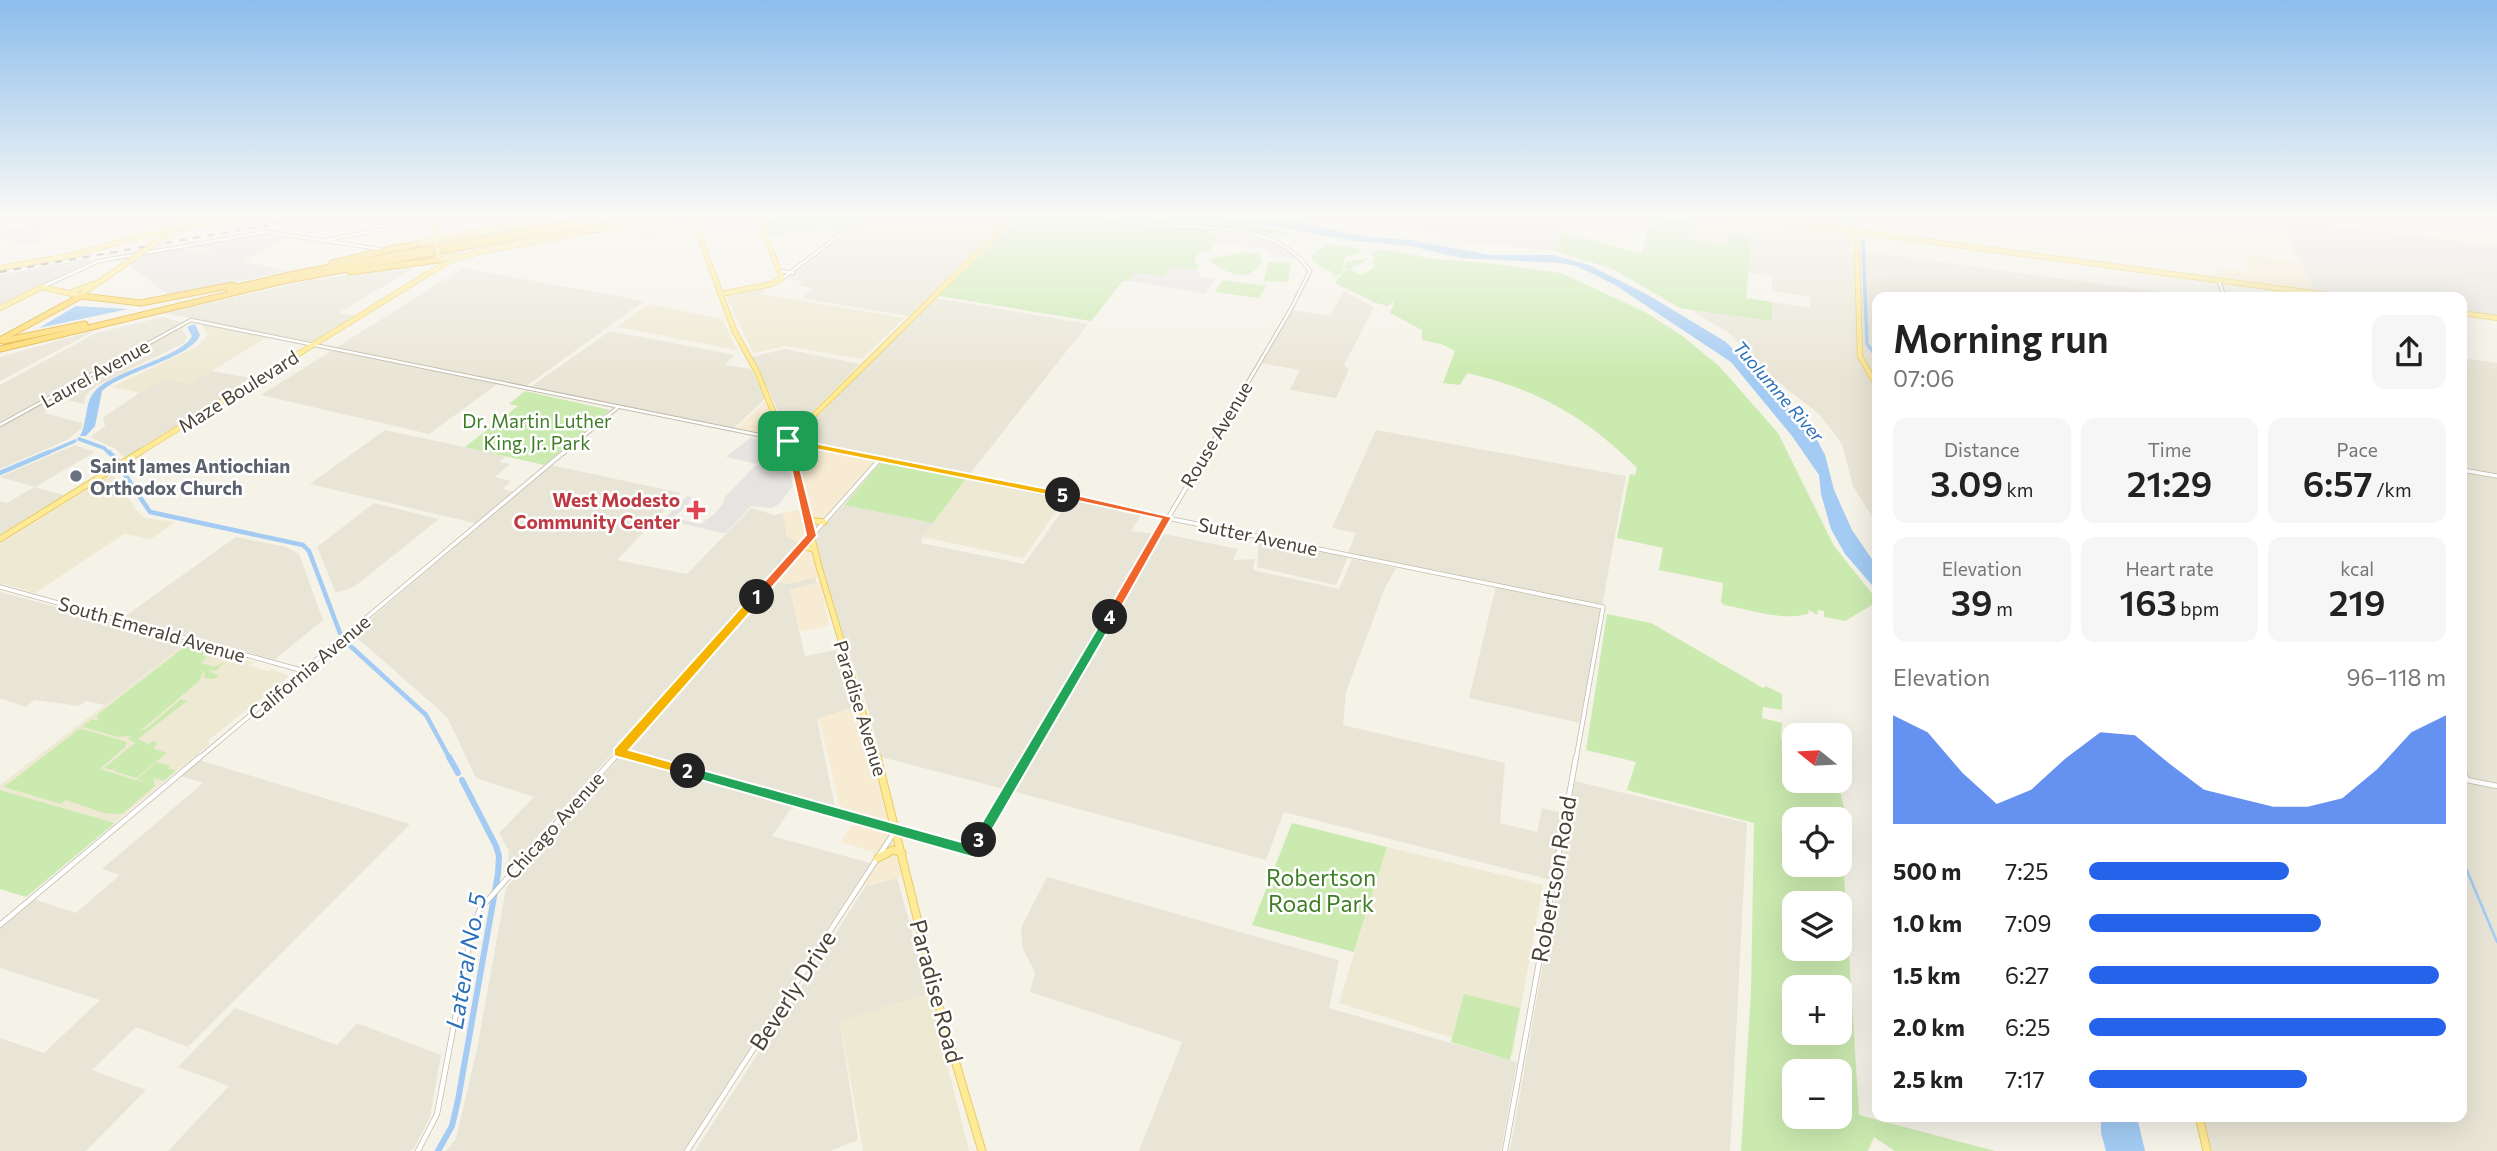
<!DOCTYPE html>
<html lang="en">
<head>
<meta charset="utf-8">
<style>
  body { margin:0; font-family:Commissioner,sans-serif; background:#f6f6f6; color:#222; height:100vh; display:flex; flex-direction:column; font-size:26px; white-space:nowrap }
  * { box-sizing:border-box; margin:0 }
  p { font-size:23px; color:#767676 }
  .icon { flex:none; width:38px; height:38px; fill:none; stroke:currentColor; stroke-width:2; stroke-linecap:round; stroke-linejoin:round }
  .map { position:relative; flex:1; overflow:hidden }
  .drawer { position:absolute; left:1872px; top:292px; width:595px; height:830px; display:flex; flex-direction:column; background:#fff; border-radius:14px; box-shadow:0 7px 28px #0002 }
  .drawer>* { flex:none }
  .needle { width:46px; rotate:288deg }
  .buttons { position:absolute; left:1782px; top:723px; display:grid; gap:14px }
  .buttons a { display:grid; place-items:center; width:70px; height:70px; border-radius:14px; background:#fff; box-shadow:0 7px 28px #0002; font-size:35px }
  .pin { position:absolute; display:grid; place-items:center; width:60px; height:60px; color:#fff; margin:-30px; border-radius:14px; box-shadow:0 4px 10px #0006 }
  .km { position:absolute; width:35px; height:35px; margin:-18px; border-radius:50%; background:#222; color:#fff; font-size:19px; line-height:35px; text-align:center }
  .round { display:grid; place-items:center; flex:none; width:74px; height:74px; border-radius:14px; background:#f6f6f6 }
  .summary { display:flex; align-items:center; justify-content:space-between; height:119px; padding:0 21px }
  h1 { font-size:38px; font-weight:600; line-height:52px }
  .stats { display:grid; grid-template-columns:repeat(3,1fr); gap:10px; height:119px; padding:7px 21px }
  .stats div { display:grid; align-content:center; border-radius:14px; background:#f6f6f6; text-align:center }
  .stats b { font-size:35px; font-weight:600 }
  .stats small { font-size:19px; font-weight:400 }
  .stats p { font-size:19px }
  .chart { height:196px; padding:14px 21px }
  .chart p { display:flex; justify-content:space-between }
  .chart svg { width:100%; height:126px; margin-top:7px; fill:#2563eb; opacity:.7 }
  ul { padding:0 21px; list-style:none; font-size:23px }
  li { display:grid; grid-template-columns:112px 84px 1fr; align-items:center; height:52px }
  li i { height:18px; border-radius:9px; background:#2563eb }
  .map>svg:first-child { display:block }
</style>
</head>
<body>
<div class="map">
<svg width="2497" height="1151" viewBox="0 0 2497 1151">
  <rect width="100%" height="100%" fill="#f5f2e8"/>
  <!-- residential -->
  <path fill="#e9e5d6" d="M867,216H1011L909,316L802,298L813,288L800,285L803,282L787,279Z
    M1654,216L1717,217L1847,234L1851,236V252H1869L2196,297L1878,298V526L1853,486L1842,444L1819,414L1774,379L1730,334L1688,308L1771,321L1772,302L1810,308L1811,297L1772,291V276L1748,273L1751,238L1728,245L1687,239L1690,222Z
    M416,267L338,313L354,316L313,342L163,313L312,280Z
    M463,268L644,301L525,387L499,383L429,434L261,395Z
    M1344,291L1374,307L1344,365L1349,370L1336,398L1290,390L1300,370L1260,363L1292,310L1330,316Z
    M935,298L1088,324L969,475L795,440Z
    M163,317L188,324L182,328L187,337L184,343L96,386L86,395L84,404L67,400L44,413L82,423V428L67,440L0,469V385L96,333Z
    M96,330L0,381V357Z
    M610,331L735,355L725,365L751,369L765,399L733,429L529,388Z
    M785,349L860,364L790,434L752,357Z
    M2462,358L2497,363V1151H2212L2204,1117L2462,1116Z
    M212,371L255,379L125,459L116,449L90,437L105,426L103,418L139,393L165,379L189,384Z
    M385,430L506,456L499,462L510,464L495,477L511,481L503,489L515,492L478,524L310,484Z
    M1376,430L1626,476L1602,606L1348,553L1356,533L1332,528Z
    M75,445L95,452L35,487L0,477Z
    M551,465L681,493L617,560L687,574L751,508L774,515L783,513L787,537L800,543L508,870L509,851L499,833L534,797L476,778L447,717L353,634Z
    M34,487L67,496L0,537V501L7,503Z
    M1070,500L1141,515L1131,531L1154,534L1004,789L881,757L864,696L827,587L814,535L844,505L933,523L922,537L921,543L1024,564Z
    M374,503L439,519L354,587L336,593L317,547Z
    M1160,533L1238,549L1233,560L1255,559L1253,570L1339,589L1352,559L1396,568L1385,588L1346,692L1343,725L1505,763L1500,823L1537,832L1542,808L1563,813L1551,880L1284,812L1266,860L1012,791Z
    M236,537L286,547L299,554L323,620L274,660L124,617Z
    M1259,538L1348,557L1336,585L1257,567Z
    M815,577L817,583L790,590L805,656L836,650L855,707L817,719L835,807L624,751L774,580L789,584Z
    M1496,586L1600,609L1580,723L1469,698Z
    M0,592L187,642L105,705L86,701L79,706L35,700L25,707L0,698Z
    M619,758L794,804L772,836L870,863L683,1151H446L456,1139L477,1049L506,888Z
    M199,760L410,824L188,1047L136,1027L92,1070L146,1090L86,1151H0V1038L44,1053L100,1000L0,968V927L33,899L76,913L120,875L102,869L203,783L180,776Z
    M1575,781L1747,823L1730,1151H1510Z
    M1047,877L1339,960L1329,1008L1517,1062L1501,1151H1139L1182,1042L1030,992L1035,973L1023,949L1021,928Z
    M897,878L929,993L840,1022L858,1140L830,1151H695L866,886Z
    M235,1008L337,1045L357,1023L441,1055L430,1117L414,1148L410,1151H168L229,1086L178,1067Z"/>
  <!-- commercial -->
  <path fill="#f7ebd3" d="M676,216H689L694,230L639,241L634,225Z
    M2244,255L2299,262L2314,291L2217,278L2214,267L2251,272Z
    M766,401L784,439L736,429Z
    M792,444L877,460L816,528Z
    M805,509L818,577L789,584L774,580L795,557L800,543L787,537L783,513Z
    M820,582L829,625L800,632L790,590Z
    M859,706L903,876L866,886L860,885L879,854L841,842L855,820L841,811L819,718Z"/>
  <!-- industrial -->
  <path fill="#e7e3dd" d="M1338,216H1567L1555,251L1458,241L1383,220Z
    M2278,219L2497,246V316L2462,312V298H2364L2315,291Z
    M265,234L285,239L243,262L290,271L169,295L128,264L148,254L182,248L205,252L211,249L191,247Z
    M91,258L90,262L0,306V275Z"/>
  <!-- education -->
  <path fill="#eee9d2" d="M770,286L761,294L904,318L862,359L786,346L753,353L726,295Z
    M648,304L722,319L737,350L617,327Z
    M204,324L268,337L189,384L165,379L140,393L112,387L198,346L207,335L202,325Z
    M112,474L137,511L145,518L175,522L151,539L124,534L35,593L0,583V544Z
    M966,479L1065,498L1024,558L922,537Z
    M186,643L254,662L249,666L268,671L271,669L289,676L206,742L210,744L114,823L0,790V785Z
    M1387,847L1543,885L1512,1056L1339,1003Z
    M929,993L969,1151H863L840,1021Z"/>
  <!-- green -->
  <path fill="#cbeab0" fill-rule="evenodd" d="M783,216H860L839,232L827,226L769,236L762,221Z
    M1021,216H1093L1150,226L1200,227L1219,237L1210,250L1199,253L1194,260L1199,267L1196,270L1171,267L1163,277L1135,273L1129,281H1123L1091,321L939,296Z
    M1118,216L1249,222L1269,226L1248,227L1287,232L1281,236L1266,235L1208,225H1160Z
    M1652,216L1690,222L1688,239L1727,245L1729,235L1751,238L1746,298L1772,302V321L1680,308L1613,269L1555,251L1562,232L1642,254Z
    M1327,244L1356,248L1363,252L1345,257L1343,272L1335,277L1330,271L1320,267L1311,258L1316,251Z
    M1383,249L1433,259L1488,263L1561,273L1645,312L1681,335L1719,366L1778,433L1834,546L1873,595L1872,605L1845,621L1824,617V611L1818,610L1817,615L1809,610L1808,614C1781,621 1751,610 1724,605L1721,602L1723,583L1659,570L1663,548L1617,538L1630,474L1635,475L1637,468C1588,418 1535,388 1467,373L1460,385L1443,383L1455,351L1441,344L1422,340V330L1390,313L1395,300L1388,306L1376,303L1335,283L1345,270L1349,271L1345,268L1347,261L1369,258L1357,266H1352L1353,269L1350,270L1361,275L1376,266L1371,263L1374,259L1371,252Z
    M1246,252L1259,254L1262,262C1247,286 1224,272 1208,259Z
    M1268,262L1291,263L1288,282L1264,281Z
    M1223,280L1266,286L1259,298L1215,292Z
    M525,391L610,410L544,465L465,447L518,406L509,404Z
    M881,462L966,479L933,523L844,505Z
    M1607,614L1651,623L1763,688L1766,686L1782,694V710L1763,707L1762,718L1782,723L1781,739L1794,742V780L1838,781L1852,845L1842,844L1859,1115L1995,1151H1895L1874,1137L1868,1151H1741L1751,991L1754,823L1627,790L1636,762L1586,750ZM1794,819H1839V864H1794ZM1794,903H1839V948H1794ZM1794,987H1839V1032H1794ZM1794,1071H1839V1116H1794Z
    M187,645L213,652L201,655L207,657L201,663L214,667L224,662L217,670L208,671L219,675L214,679L204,678L205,673L201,671L203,673L199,681L144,728L136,731L146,729L181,699L187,701L138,739L147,743L146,746L152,741L158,743L153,748L167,753L136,778L114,771L120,765L113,770L104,768L135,743L128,739L131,736L118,737L83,727L78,731L83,729L127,742L125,747L100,769L149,784L137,779L157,762L170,766L168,769L176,770L164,781L155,778L153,780L155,786L122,814L104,813L66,800L61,804L4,787L92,719L98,721L97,715Z
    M0,790L115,823L26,897L0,889Z
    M1292,823L1387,847L1354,952L1252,925Z
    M1464,994L1520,1008L1510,1060L1451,1042Z"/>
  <!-- parking -->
  <path fill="#e6e4e0" d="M46,222L38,243L13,247L15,242L0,240V231Z
    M1200,227L1278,243L1299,259L1276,257L1265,248L1219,244L1216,242L1220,237Z
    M1171,267L1199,271V276L1215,279L1205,294L1129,281L1135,273L1163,277Z
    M750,438L782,445L793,486L779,504L772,508L751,506L726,533H722L664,519L687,496L695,498L673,518L701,524L713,515L723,504L724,498L757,464L726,457Z"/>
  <!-- water -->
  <path fill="#a3cbf3" d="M1161,216L1283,218L1366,237L1411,240L1490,255H1553L1589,265L1648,295L1726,342L1815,436L1825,455L1834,490L1852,530L1878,568V592L1845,554L1831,529L1821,494L1819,475L1792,436L1731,362L1615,285L1577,266L1559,263L1462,258L1410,246L1347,240L1264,224L1170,219Z
    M76,306L128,309L39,328Z
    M195,324L200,335C191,358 124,371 102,391L95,426L86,436H80C88,422 84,401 96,390C116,370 182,357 192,336L187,327Z
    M2101,1117H2137L2145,1151H2106L2101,1133Z"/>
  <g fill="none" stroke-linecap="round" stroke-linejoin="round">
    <!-- stream-far1 -->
    <path stroke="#a3cbf3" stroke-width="2" d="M638,218L648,216"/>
    <!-- stream -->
    <path stroke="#a3cbf3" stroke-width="2.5" d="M2462,859L2497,942"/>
    <!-- canal-far2 -->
    <path stroke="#a3cbf3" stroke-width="3.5" d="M1850,216V228
      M1863,241L1867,344L1878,358
      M79,439L104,448L110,454
      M45,454L75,441"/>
    <!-- canal-far1 -->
    <path stroke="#a3cbf3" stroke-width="4.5" d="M109,452L117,460
      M122,470L150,512L303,545L309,551L340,633
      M0,473L49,452
      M346,642L426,715L450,759"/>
    <!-- canal -->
    <path stroke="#a3cbf3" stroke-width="6" d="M449,757L458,773
      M438,1151L452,1126L458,1100L498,874L499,856L496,846L462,780"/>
    <!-- minor-far2 casing -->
    <g stroke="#c1bbaa" stroke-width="4.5">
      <path id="minor-far2" d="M1104,216C1122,219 1139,224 1157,225C1210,229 1277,222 1310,271L1291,309L1206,454
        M0,226L22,216
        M152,232L181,216
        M325,240L458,216
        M780,271L793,273
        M780,280L865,216
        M2219,282L2225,298
        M44,286L99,261L266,232L380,249
        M0,425L191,320L853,454
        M562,454L617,408"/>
    </g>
    <!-- minor-far1 casing -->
    <g stroke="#c1bbaa" stroke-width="5">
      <path id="minor-far1" d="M844,452L1603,607L1576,759
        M2462,470L2497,476
        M0,587L304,671
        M619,752L644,759
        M198,759L564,452
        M613,759L880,459
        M1026,759L1207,452"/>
    </g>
    <!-- minor casing -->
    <g stroke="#c1bbaa" stroke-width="6">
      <path id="minor" d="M638,757L972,851L1027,757
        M2462,769L2467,780L2497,786
        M0,925L200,757
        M418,1151L437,1114L472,929L480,909L615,757
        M687,1151L895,831
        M1505,1151L1576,757"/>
    </g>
    <!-- major-far2 casing -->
    <g stroke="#e8cc63" stroke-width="6">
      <path id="major-far2" d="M435,216L436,241
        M692,216L734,330L757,372L791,454
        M1724,216L1742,219
        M1740,216L2350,298
        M1856,216L1860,356L1878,388
        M175,226L188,216
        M596,230L669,216
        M414,244L566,216
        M479,252L576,234
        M77,254L153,233L252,216
        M438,260L455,256
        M0,268L80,254
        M72,292L93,284
        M720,294L772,284L782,278L757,216
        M79,296L105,278
        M0,308L42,287L81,296
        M2462,313L2497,318
        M788,441L1015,216
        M137,454L429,273L456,258L480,252"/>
    </g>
    <!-- major-far1 casing -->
    <g stroke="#e8cc63" stroke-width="7">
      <path id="major-far1" d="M791,452L819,567L877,759
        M808,520L824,522
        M0,539L140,452
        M800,550L806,547L815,550"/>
    </g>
    <!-- major casing -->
    <g stroke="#e8cc63" stroke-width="9">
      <path id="major" d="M877,757L940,1010L982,1151
        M878,858L893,850L902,853
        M2199,1116L2207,1151"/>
    </g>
    <!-- highway casing -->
    <g stroke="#e3b234" stroke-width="7">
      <path id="highway" d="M550,235L600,229
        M401,248L418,244
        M332,263L403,246
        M350,272L438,260
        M229,289L299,273L605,216
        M0,340L81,296L141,303L233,285
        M3,341L85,324
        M0,349L283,281L629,216"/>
    </g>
    <!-- minor-far2 -->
    <use href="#minor-far2" stroke="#fff" stroke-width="2.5"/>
    <!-- minor-far1 -->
    <use href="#minor-far1" stroke="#fff" stroke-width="3.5"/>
    <!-- minor -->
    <use href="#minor" stroke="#fff" stroke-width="4.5"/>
    <!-- major-far2 -->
    <use href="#major-far2" stroke="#ffea97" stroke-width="4.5"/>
    <!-- major-far1 -->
    <use href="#major-far1" stroke="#ffea97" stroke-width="5"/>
    <!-- major -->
    <use href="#major" stroke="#ffea97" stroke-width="7"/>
    <!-- highway -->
    <use href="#highway" stroke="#ffda69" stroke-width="5"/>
    <!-- rail -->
    <path stroke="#989898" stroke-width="2" stroke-dasharray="7 7" stroke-linecap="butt" d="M0,272L320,216"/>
    <!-- major-bridge casing -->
    <g stroke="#e8cc63" stroke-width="6" stroke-linecap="butt">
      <path id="major-bridge" d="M437,245L438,256
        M105,278L181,225"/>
    </g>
    <!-- major-bridge -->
    <use href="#major-bridge" stroke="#ffea97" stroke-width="4.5"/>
  </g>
  <!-- sky -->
  <linearGradient id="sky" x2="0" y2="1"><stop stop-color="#8cbdec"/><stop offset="0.57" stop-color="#faf9f5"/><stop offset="1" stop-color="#faf9f5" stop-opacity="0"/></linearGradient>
  <rect width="2497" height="378" fill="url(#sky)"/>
  <!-- split-1 -->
  <path fill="#f0652b" stroke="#fff" stroke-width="2" d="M785,439L793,441L817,536L761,600H752V595L806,535Z"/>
  <!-- split-2 -->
  <path fill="#f5b400" stroke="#fff" stroke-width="2" d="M757,593L761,595V600L629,750L693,768V775L688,776L614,756V749L752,595Z"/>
  <!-- split-3 -->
  <path fill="#22a559" stroke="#fff" stroke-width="2" d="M688,766L969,844L974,836L979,835L986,840L977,855L972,857L683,775L681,771Z"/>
  <!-- split-4 -->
  <path fill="#22a559" stroke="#fff" stroke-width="2" d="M1110,613L1116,617L984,844H974V836L1104,617Z"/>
  <!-- split-5 -->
  <path fill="#f0652b" stroke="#fff" stroke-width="2" d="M1063,492L1172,517L1114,620L1110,621L1104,617L1161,519L1059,497L1057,495Z"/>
  <!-- split-6 -->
  <path fill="#f5b400" stroke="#fff" stroke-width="2" d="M788,438L1063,492L1068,495L1063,498L785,443V439Z"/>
  <!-- markers -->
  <circle fill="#6b7280" stroke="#fff" stroke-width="2.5" cx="76" cy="476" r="7"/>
  <path fill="#e0444e" stroke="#fff" stroke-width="2.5" d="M692.5 499.5h7v7h7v7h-7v7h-7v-7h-7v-7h7z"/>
  <g text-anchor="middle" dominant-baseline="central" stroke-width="5" stroke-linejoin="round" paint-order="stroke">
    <!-- far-water labels -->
    <g font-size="18" font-style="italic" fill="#2b71b9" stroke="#fff">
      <text transform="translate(1779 391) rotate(49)">Tuolumne River</text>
    </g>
    <!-- street labels -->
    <g font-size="19" fill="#494336" stroke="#fff">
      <text transform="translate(95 373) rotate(-29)">Laurel Avenue</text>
      <text transform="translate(238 391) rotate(-32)">Maze Boulevard</text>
      <text transform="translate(1216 434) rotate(-59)">Rouse Avenue</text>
      <text transform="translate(1258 536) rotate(12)">Sutter Avenue</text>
      <text transform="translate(152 629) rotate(16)">South Emerald Avenue</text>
      <text transform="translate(309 667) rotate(-40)">California Avenue</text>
      <text transform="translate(861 708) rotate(73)">Paradise Avenue</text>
      <text transform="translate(554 825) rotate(-48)">Chicago Avenue</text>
    </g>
    <!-- park labels -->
    <g font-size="19" fill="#407d27" stroke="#fff">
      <text x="537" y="420">Dr. Martin Luther<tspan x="537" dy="22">King, Jr. Park</tspan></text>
    </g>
    <!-- worship labels -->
    <g font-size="19" font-weight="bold" fill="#5b616d" stroke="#fff" text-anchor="start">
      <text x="90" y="465">Saint James Antiochian<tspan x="90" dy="22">Orthodox Church</tspan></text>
    </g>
    <!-- health labels -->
    <g font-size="19" font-weight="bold" fill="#be3a42" stroke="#fff" text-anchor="end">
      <text x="680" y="499">West Modesto<tspan x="680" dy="22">Community Center</tspan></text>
    </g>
    <!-- near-park labels -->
    <g font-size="23" fill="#407d27" stroke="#fff">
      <text x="1321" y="877">Robertson<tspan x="1321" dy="26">Road Park</tspan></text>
    </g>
    <!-- near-street labels -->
    <g font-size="23" fill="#494336" stroke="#fff">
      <text transform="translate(1553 879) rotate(-80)">Robertson Road</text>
      <text transform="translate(792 990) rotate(-57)">Beverly Drive</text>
      <text transform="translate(937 991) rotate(75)">Paradise Road</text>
    </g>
    <!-- near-water labels -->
    <g font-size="24" font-style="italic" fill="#2b71b9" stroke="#fff">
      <text transform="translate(465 961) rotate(-80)">Lateral No. 5</text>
    </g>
  </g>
</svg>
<div class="buttons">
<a><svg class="needle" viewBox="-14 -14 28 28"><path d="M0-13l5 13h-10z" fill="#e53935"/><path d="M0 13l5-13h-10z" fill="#767676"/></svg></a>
<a><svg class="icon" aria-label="locate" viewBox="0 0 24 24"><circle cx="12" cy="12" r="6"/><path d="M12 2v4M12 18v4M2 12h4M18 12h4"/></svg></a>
<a><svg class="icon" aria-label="layers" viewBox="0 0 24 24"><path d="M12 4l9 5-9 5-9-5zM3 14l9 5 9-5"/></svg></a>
<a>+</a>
<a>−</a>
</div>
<div class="pin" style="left:788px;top:441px;background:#1e9e55"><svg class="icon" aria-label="arrive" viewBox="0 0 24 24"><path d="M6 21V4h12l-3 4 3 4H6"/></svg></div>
<b class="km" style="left:757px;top:597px">1</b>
<b class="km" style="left:688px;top:771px">2</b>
<b class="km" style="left:979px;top:840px">3</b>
<b class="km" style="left:1110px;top:617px">4</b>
<b class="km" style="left:1063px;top:495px">5</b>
<section class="drawer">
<div class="summary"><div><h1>Morning run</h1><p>07:06</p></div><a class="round"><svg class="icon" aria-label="share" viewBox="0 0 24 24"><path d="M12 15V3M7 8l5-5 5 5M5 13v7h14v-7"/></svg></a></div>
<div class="stats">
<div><p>Distance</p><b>3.09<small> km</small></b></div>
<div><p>Time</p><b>21:29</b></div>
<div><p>Pace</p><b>6:57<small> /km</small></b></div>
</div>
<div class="stats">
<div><p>Elevation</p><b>39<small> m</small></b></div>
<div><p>Heart rate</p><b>163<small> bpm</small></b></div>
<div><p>kcal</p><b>219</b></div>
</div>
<div class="chart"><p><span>Elevation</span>96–118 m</p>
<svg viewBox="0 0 160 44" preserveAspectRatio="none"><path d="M0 44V6L10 12L20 26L30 37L40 32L50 21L60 12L70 13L80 23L90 32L100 35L110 38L120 38L130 35L140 25L150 12L160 6V44z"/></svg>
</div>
<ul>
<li><b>500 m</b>7:25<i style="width:56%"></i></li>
<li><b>1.0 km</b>7:09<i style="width:65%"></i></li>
<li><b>1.5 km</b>6:27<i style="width:98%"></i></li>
<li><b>2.0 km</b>6:25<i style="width:100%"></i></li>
<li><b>2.5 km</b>7:17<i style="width:61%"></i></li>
</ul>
</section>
</div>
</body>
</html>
